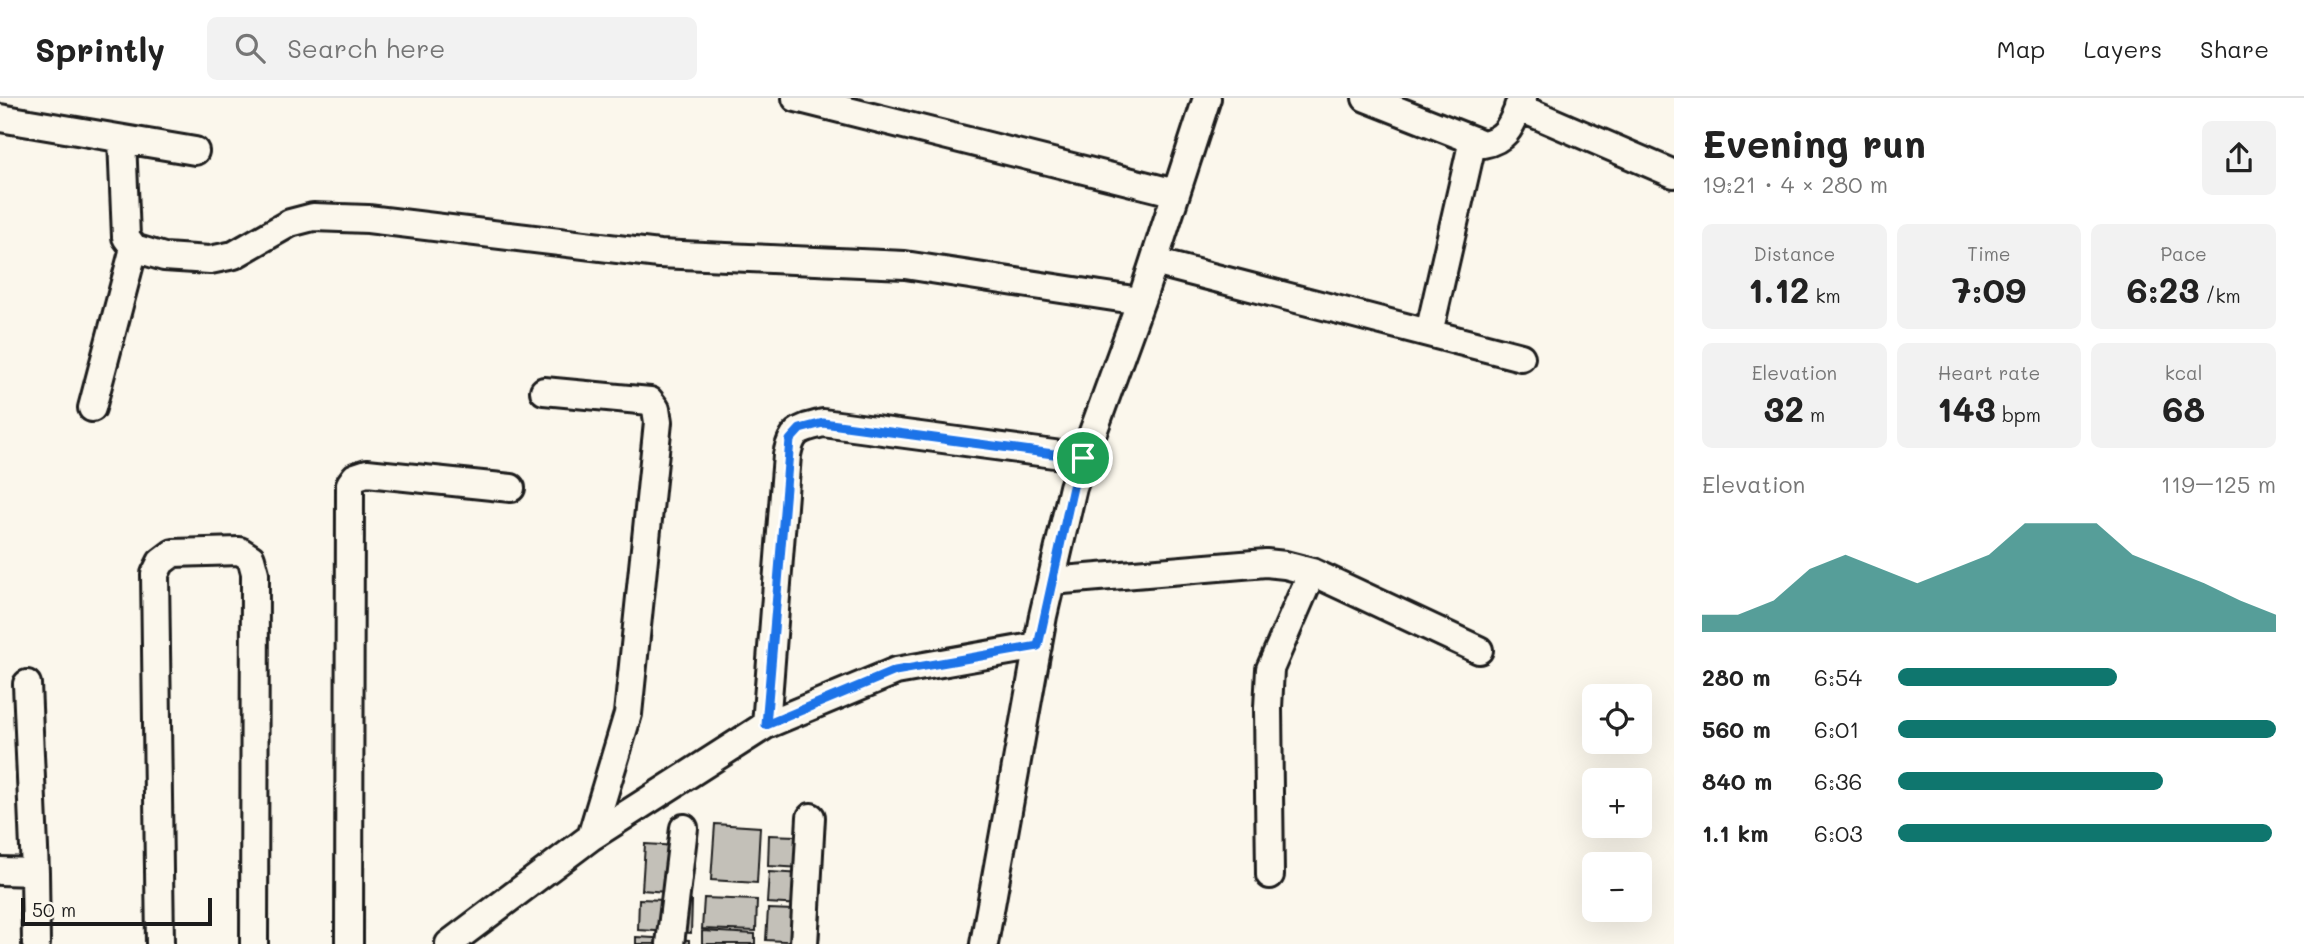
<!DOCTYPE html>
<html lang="en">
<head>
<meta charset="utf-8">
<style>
  body { margin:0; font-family:Mali,sans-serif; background:#f2f2f2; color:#222; height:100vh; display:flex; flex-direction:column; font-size:26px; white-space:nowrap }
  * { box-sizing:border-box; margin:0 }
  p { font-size:23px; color:#767676 }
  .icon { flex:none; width:38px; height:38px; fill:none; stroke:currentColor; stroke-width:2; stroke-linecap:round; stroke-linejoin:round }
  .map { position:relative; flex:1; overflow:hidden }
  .drawer { display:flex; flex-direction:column; background:#fff; width:630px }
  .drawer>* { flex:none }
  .controls { position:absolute; left:1582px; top:586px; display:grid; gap:14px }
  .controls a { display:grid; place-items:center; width:70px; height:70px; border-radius:10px; background:#fff; box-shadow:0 7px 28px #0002; font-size:35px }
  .scale { position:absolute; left:21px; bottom:18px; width:191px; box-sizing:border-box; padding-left:7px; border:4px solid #1c1c1c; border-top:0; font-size:19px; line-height:24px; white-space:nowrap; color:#1c1c1c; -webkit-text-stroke:5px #fbf7ec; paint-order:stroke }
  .pin { position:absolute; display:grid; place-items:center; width:60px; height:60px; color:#fff; margin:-30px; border:4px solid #fff; border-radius:50%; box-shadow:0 2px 7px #0007 }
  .round { display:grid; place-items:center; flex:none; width:74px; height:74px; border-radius:10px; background:#f2f2f2 }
  .head { display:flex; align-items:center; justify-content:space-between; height:119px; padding:0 28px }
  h1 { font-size:38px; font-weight:700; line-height:52px }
  .stats { display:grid; grid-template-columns:repeat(3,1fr); gap:10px; height:119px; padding:7px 28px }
  .stats div { display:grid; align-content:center; border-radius:10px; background:#f2f2f2; text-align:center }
  .stats b { font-size:35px; font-weight:700 }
  .stats small { font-size:19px; font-weight:400 }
  .stats p { font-size:19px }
  .chart { height:196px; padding:14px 28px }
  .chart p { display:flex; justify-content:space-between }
  .chart svg { width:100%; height:126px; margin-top:7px; fill:#0f766e; opacity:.7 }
  ul { padding:0 28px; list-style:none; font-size:23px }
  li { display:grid; grid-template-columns:112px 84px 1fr; align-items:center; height:52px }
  li i { height:18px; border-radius:9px; background:#0f766e }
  header { display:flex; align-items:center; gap:42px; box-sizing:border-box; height:98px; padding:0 35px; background:#fff; border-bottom:2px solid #e0e0e0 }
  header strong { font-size:33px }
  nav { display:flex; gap:38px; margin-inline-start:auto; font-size:24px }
  .search { width:490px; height:63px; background:#f2f2f2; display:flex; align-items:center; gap:18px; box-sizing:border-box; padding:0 24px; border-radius:10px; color:#767676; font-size:26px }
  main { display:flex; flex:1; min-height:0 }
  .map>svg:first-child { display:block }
</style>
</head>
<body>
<header>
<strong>Sprintly</strong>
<div class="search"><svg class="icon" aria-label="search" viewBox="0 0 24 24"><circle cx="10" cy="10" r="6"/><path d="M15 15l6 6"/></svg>Search here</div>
<nav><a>Map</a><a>Layers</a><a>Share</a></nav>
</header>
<main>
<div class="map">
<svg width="1674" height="846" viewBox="0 0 1674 846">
  <rect width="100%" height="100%" fill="#fbf7ec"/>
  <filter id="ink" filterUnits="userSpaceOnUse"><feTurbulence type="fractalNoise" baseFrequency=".0143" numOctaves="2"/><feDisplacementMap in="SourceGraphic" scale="14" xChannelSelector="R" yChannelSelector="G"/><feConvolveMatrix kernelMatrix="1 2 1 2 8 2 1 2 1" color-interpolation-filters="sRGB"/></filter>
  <g filter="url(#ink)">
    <!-- building -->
    <path fill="#c3c0b8" stroke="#1c1c1c" stroke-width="2" d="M715,726L760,729L757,785L711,782Z
      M769,737L822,739L821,771L768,768Z
      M645,746L694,749L691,796L642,792Z
      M769,774L822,777L820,808L767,805Z
      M704,800L757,802L756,833L702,831Z
      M639,801L692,803L691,835L638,832Z
      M768,811L821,813L819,845L766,842Z
      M702,833L755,836V846H702Z
      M636,839L689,842V846H636Z"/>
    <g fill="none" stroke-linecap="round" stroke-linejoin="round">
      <!-- minor casing -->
      <g stroke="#1c1c1c" stroke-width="32">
        <path id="minor" d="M796,0L1176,95
          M1366,0L1483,46C1510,41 1512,23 1523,0
          M1518,9L1674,76
          M0,20L195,53
          M122,41L126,139L134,150L164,159L210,162L234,157L290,125L313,119L368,121L659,156L905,167L1140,203
          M1154,164L1521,259
          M1429,235L1473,42
          M544,293L650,303L656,311L658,324L628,616L591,739
          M92,310L134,150
          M1051,483L1266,465L1285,467L1312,474L1479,552
          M27,586L35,774L36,846
          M766,627L787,357C792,331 800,331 823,325L1084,360
          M0,773L35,774
          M1270,777L1268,610L1270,571L1312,474
          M160,846L155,476L161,464L173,455L240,453L251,460L255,475L254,846
          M349,846L350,386L355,379L367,375L511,390
          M449,846L591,739L766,627L896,573L1038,548
          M670,846L684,730
          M804,846L811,719
          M984,846L1043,518L1073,389L1144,194L1207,0"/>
      </g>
      <!-- minor -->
      <use href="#minor" stroke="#fbf7ec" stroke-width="26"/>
    </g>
  </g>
  <g fill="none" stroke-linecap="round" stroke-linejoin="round" filter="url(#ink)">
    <!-- route casing -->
    <g stroke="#fff" stroke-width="14">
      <path id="route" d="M823,325L1083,360L1073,389L1038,548L895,573L766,627L790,342L800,331Z"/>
    </g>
    <!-- route -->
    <use href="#route" stroke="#1a73e8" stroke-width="9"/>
  </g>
</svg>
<div class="controls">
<a><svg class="icon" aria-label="locate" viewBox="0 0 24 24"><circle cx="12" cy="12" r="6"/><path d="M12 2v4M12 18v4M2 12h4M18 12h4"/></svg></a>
<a>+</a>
<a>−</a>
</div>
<div class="scale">50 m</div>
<div class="pin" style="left:1083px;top:360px;background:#1e9e55"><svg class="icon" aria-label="arrive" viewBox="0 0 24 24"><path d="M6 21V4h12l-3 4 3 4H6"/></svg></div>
</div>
<section class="drawer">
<div class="head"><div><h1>Evening run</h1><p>19:21 · 4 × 280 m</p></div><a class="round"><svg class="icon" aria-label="share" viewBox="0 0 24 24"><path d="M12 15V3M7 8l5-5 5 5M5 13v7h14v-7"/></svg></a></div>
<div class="stats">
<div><p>Distance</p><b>1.12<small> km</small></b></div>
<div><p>Time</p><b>7:09</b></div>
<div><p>Pace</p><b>6:23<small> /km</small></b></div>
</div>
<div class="stats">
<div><p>Elevation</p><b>32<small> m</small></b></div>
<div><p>Heart rate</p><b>143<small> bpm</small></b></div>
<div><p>kcal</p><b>68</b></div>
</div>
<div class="chart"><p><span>Elevation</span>119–125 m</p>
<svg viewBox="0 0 160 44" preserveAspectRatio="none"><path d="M0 44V38L10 38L20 33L30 22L40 17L50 22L60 27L70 22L80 17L90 6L100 6L110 6L120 17L130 22L140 27L150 33L160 38V44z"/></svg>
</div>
<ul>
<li><b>280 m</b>6:54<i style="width:58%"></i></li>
<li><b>560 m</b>6:01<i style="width:100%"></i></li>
<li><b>840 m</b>6:36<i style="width:70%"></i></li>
<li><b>1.1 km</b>6:03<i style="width:99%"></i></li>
</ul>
</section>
</main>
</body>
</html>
